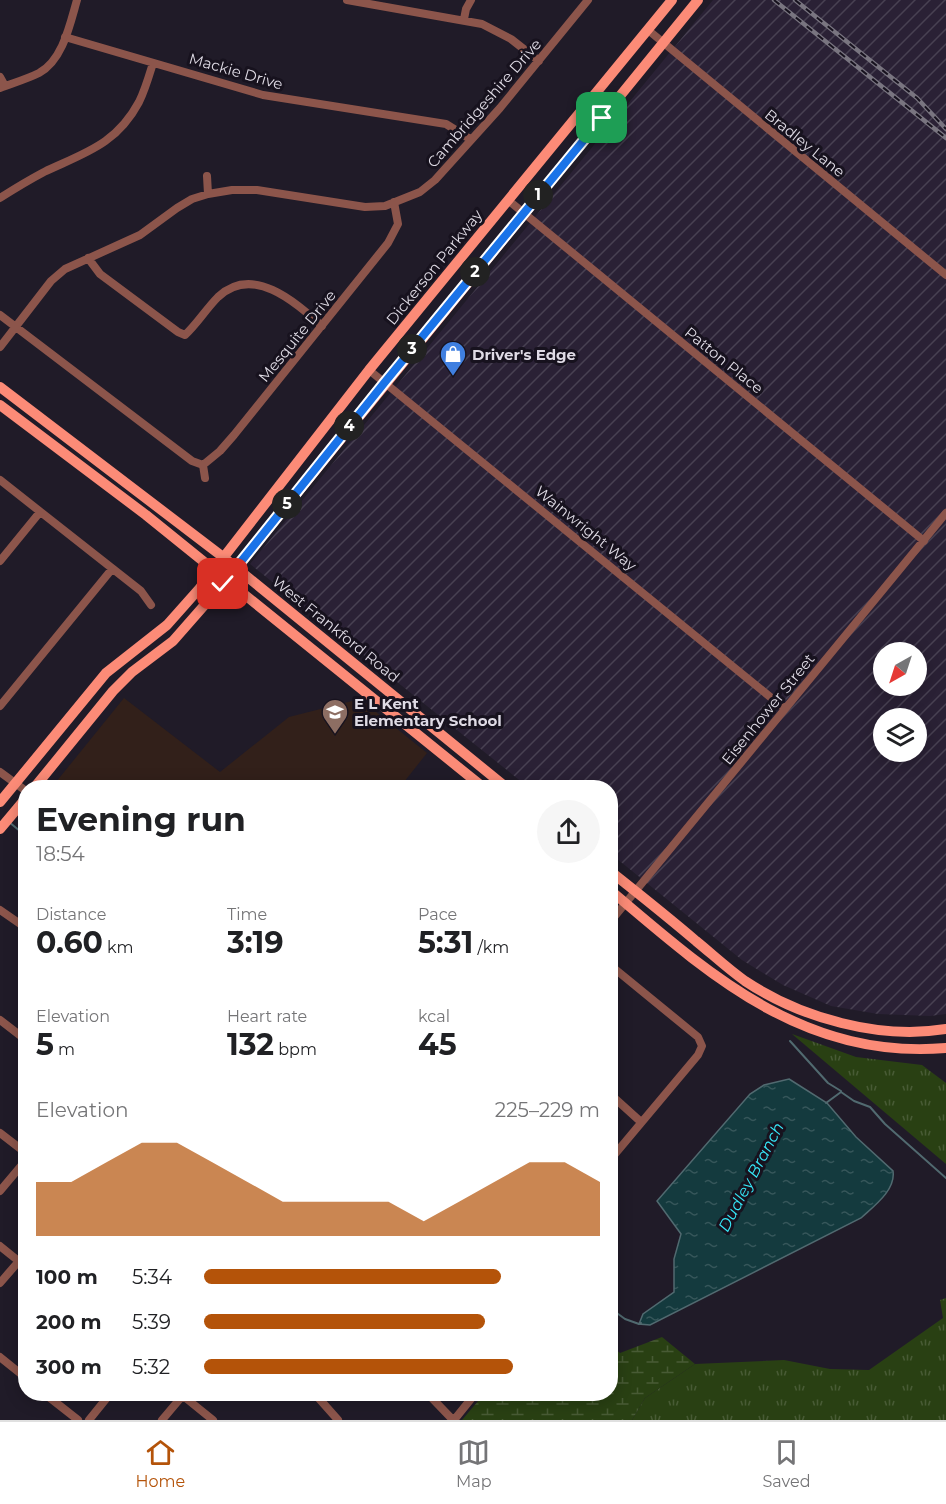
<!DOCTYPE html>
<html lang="en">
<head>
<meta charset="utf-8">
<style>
  body { margin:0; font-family:Montserrat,sans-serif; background:#f6f6f6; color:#202124; height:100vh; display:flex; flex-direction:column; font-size:22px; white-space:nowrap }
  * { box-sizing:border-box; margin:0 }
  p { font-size:20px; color:#757577 }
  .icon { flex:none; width:33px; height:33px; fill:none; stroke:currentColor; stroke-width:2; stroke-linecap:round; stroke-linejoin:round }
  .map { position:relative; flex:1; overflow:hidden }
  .panel { position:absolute; left:18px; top:780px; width:600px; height:621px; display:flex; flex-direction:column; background:#fff; border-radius:24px; box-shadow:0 3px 15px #0003 }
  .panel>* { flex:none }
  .needle { width:39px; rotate:219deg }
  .buttons { position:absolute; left:873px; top:642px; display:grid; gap:12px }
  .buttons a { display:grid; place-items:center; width:54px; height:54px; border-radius:50%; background:#fff; box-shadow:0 3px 15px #0003; font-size:30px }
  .pin { position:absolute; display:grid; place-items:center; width:51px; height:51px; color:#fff; margin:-26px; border-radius:12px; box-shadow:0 3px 9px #0006 }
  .km { position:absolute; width:30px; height:30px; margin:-15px; border-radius:50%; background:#222; color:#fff; font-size:16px; line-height:30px; text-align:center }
  .round { display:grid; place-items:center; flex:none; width:63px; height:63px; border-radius:32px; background:#f6f6f6 }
  .headline { display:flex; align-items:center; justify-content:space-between; height:102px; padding:0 18px }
  h1 { font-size:33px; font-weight:700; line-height:45px }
  .metrics { display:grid; grid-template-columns:repeat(3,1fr); gap:9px; height:102px; padding:6px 18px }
  .metrics div { display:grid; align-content:center }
  .metrics b { font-size:30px; font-weight:700 }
  .metrics small { font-size:16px; font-weight:400 }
  .metrics p { font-size:16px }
  .chart { height:168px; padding:12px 18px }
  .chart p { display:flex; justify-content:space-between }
  .chart svg { width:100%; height:108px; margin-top:6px; fill:#b45309; opacity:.7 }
  ul { padding:0 18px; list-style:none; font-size:20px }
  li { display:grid; grid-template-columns:96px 72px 1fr; align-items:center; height:45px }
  li i { height:15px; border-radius:8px; background:#b45309 }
  .tab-bar { display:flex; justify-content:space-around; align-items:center; height:84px; border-top:2px solid #e0e0e0; background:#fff; font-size:16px; color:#757577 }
  .tab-bar a { display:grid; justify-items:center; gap:3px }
  .tab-bar .current { color:#b45309 }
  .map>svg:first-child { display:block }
</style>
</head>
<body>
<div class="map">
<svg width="946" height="1420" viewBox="0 0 946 1420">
  <defs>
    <pattern id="industrial-furrows" width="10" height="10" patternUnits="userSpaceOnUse" patternTransform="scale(1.5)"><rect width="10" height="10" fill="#2a2135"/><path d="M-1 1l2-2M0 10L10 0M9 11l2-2" fill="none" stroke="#484152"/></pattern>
    <pattern id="grass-tufts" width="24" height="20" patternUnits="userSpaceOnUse" patternTransform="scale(1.5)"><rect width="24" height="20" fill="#294013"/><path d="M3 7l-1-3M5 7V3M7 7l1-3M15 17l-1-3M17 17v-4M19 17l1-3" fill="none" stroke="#485b35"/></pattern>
    <pattern id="wetland-marsh" width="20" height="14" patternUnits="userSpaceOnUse" patternTransform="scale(1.5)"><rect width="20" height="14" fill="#294013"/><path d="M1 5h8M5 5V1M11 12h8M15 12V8" fill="none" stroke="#485b35"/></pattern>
    <pattern id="water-ripples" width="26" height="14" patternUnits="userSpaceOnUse" patternTransform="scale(1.5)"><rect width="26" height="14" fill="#143a3e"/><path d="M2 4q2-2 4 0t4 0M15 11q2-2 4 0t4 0" fill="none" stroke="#36565a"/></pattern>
  </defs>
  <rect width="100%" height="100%" fill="#201b28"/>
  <!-- industrial -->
  <path fill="url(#industrial-furrows)" fill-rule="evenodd" d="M713,0H946V1014L930,1016L878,1014L831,1006L783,985L742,960L611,854L610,788L528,787L250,564ZM884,652H916V686H884ZM884,718H916V752H884Z"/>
  <!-- education -->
  <path fill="#32201a" d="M124,698L220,772L289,717L360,699L427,753L400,787H52Z"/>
  <!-- grass -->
  <path fill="url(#grass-tufts)" d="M792,1034L856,1057L922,1065L946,1083V1164Z
    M946,1298V1420H632L645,1398L695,1364L784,1360L830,1369L869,1370L943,1318L940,1300Z"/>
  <!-- wetland -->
  <path fill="url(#wetland-marsh)" d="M662,1337L695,1364L645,1398L632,1420H462L484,1394H610L611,1346L620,1353Z"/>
  <!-- water -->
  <path fill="url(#water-ripples)" stroke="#516a70" stroke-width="1.5" d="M789,1079L827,1103L856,1137L893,1171C896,1190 874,1206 861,1218L650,1325L639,1324L643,1314L674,1292V1259L681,1234L657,1201L750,1094L764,1085Z"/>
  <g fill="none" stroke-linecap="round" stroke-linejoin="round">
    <!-- stream -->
    <path stroke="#516a70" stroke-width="2" d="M9,822L26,836
      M790,1041L828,1083L841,1091
      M826,1103L841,1092L854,1101L870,1107L885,1124L946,1178
      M610,1308L625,1319L639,1324L641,1323"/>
    <!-- minor -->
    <path stroke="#8c554b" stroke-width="8" d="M347,0L482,24L511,39L539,61
      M464,19L466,9L471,0
      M648,30L946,275
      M65,37L263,95L446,124L470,139
      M0,77L5,86
      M0,88C13,83 27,79 39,73C63,60 70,24 77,0
      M207,176L208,194
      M0,198C14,189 29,180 44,172C84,153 116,145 139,102C145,90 149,76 153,63
      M508,200L924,541
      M88,258L100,274L178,332L185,335C197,324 206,309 218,297C253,264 295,302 322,326
      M0,315L192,461L203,465
      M0,347L51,281L65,269L140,235L177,208L192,199L208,194L232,190H257L365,207L385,206L420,192L435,180L500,108L588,0
      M369,370L785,709
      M203,465L220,451L234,435L388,243L398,224L394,202
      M203,465L205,478
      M0,480L141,591L151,605
      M0,561L40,512
      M0,706L112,569
      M0,772L26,791
      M0,910L26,928
      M610,922L946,513
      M610,965L698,1037L702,1046L698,1055L610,1160
      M0,1020L26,1040
      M610,1094L641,1122
      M0,1133L26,1153
      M0,1191L26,1160
      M0,1246L26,1267
      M0,1283L19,1261
      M0,1357L26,1378
      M45,1394L78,1420
      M315,1394L338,1420
      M428,1394L453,1420
      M182,1395L213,1420
      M89,1420L110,1394
      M162,1420L184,1394
      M454,1420L475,1394"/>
    <!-- major -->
    <path stroke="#fc8b77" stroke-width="10" d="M0,387L223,557L507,788
      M0,405L146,515L484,788
      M34,788L113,691L132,672L173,641L223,584L698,0
      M0,802L106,673L167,625L199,589L369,370L672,0
      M0,829L26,798
      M610,871C639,894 668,917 696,941C712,954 728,969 745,981C801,1018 879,1040 946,1029
      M610,890C711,976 805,1060 946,1048"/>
    <!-- rail casing -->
    <g stroke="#797580" stroke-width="4.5">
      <path id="rail" d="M774,0L946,138
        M795,0L917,98L946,129"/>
    </g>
    <!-- rail -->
    <use href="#rail" stroke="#17121e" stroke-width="2" stroke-dasharray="7" stroke-linecap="butt"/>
  </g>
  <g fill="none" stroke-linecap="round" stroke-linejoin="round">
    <!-- route casing -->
    <g stroke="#fff" stroke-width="12">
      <path id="route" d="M223,584L385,382L602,118"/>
    </g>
    <!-- route -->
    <use href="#route" stroke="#1a73e8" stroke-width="8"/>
  </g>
  <!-- icons -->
  <defs>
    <g id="shop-pin" transform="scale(1.35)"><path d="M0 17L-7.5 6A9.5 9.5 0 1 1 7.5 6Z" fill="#3f7fe0" stroke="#17121e"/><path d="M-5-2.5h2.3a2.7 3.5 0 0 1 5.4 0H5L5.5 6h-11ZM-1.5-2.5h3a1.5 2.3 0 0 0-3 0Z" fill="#fff"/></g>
    <g id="school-pin" transform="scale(1.35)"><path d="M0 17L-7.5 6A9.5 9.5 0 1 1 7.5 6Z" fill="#8d6e63" stroke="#17121e"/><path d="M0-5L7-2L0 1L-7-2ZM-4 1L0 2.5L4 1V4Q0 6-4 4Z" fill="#fff"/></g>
  </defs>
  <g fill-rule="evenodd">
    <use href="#shop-pin" x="453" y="354"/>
    <use href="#school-pin" x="335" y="712"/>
  </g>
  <g text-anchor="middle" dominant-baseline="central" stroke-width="6" stroke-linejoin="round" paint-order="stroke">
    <!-- street labels -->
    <g font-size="15" fill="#dfdbe5" stroke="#17121e">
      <text transform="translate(236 71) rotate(16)">Mackie Drive</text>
      <text transform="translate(484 103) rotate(-49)">Cambridgeshire Drive</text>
      <text transform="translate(805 143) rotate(39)">Bradley Lane</text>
      <text transform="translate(434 267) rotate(-51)">Dickerson Parkway</text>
      <text transform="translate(297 336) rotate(-51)">Mesquite Drive</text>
      <text transform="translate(724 360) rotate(39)">Patton Place</text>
      <text transform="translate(586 528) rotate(39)">Wainwright Way</text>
      <text transform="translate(336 629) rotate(39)">West Frankford Road</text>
      <text transform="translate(768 709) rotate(-51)">Eisenhower Street</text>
    </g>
    <!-- poi labels -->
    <g font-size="15" font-weight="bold" fill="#dfdbe5" stroke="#17121e" text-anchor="start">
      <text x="472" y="354">Driver's Edge</text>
      <text x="354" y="703">E L Kent<tspan x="354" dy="17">Elementary School</tspan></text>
    </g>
    <!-- water labels -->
    <g font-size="16" font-style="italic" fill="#36e9f9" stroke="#17121e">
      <text transform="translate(751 1177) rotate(-62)">Dudley Branch</text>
    </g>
  </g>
</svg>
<div class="buttons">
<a><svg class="needle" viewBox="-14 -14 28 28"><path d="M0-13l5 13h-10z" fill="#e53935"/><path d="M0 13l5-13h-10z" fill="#757577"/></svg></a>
<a><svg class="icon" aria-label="layers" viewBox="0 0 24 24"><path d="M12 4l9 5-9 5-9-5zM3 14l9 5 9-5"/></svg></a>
</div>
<div class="pin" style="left:602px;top:118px;background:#1e9e55"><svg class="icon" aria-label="arrive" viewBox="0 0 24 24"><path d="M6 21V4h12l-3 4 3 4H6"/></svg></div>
<div class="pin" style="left:223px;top:584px;background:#d93025"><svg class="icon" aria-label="check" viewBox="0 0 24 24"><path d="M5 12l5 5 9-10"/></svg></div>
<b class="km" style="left:538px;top:195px">1</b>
<b class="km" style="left:475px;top:272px">2</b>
<b class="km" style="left:412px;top:349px">3</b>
<b class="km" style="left:349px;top:426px">4</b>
<b class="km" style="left:287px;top:504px">5</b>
<section class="panel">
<div class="headline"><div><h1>Evening run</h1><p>18:54</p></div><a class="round"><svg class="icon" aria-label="share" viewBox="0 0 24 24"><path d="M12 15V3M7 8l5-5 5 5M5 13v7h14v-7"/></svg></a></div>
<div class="metrics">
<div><p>Distance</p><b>0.60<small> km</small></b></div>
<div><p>Time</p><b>3:19</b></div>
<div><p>Pace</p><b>5:31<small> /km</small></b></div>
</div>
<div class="metrics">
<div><p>Elevation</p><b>5<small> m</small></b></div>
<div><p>Heart rate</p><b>132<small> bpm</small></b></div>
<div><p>kcal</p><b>45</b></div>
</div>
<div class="chart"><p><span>Elevation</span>225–229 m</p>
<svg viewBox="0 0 160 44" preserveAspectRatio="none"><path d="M0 44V22L10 22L20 14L30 6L40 6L50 14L60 22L70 30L80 30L90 30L100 30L110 38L120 30L130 22L140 14L150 14L160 22V44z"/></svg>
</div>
<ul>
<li><b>100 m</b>5:34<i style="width:75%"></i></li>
<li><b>200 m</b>5:39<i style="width:71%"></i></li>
<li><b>300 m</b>5:32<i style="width:78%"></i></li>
</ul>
</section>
</div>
<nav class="tab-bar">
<a class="current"><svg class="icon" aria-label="home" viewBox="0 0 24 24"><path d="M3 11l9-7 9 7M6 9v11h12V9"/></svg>Home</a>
<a><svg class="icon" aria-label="map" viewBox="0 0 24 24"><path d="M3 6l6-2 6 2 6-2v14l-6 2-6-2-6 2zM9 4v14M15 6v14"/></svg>Map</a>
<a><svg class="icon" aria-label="saved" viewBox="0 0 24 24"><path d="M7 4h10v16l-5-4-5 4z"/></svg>Saved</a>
</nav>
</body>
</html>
